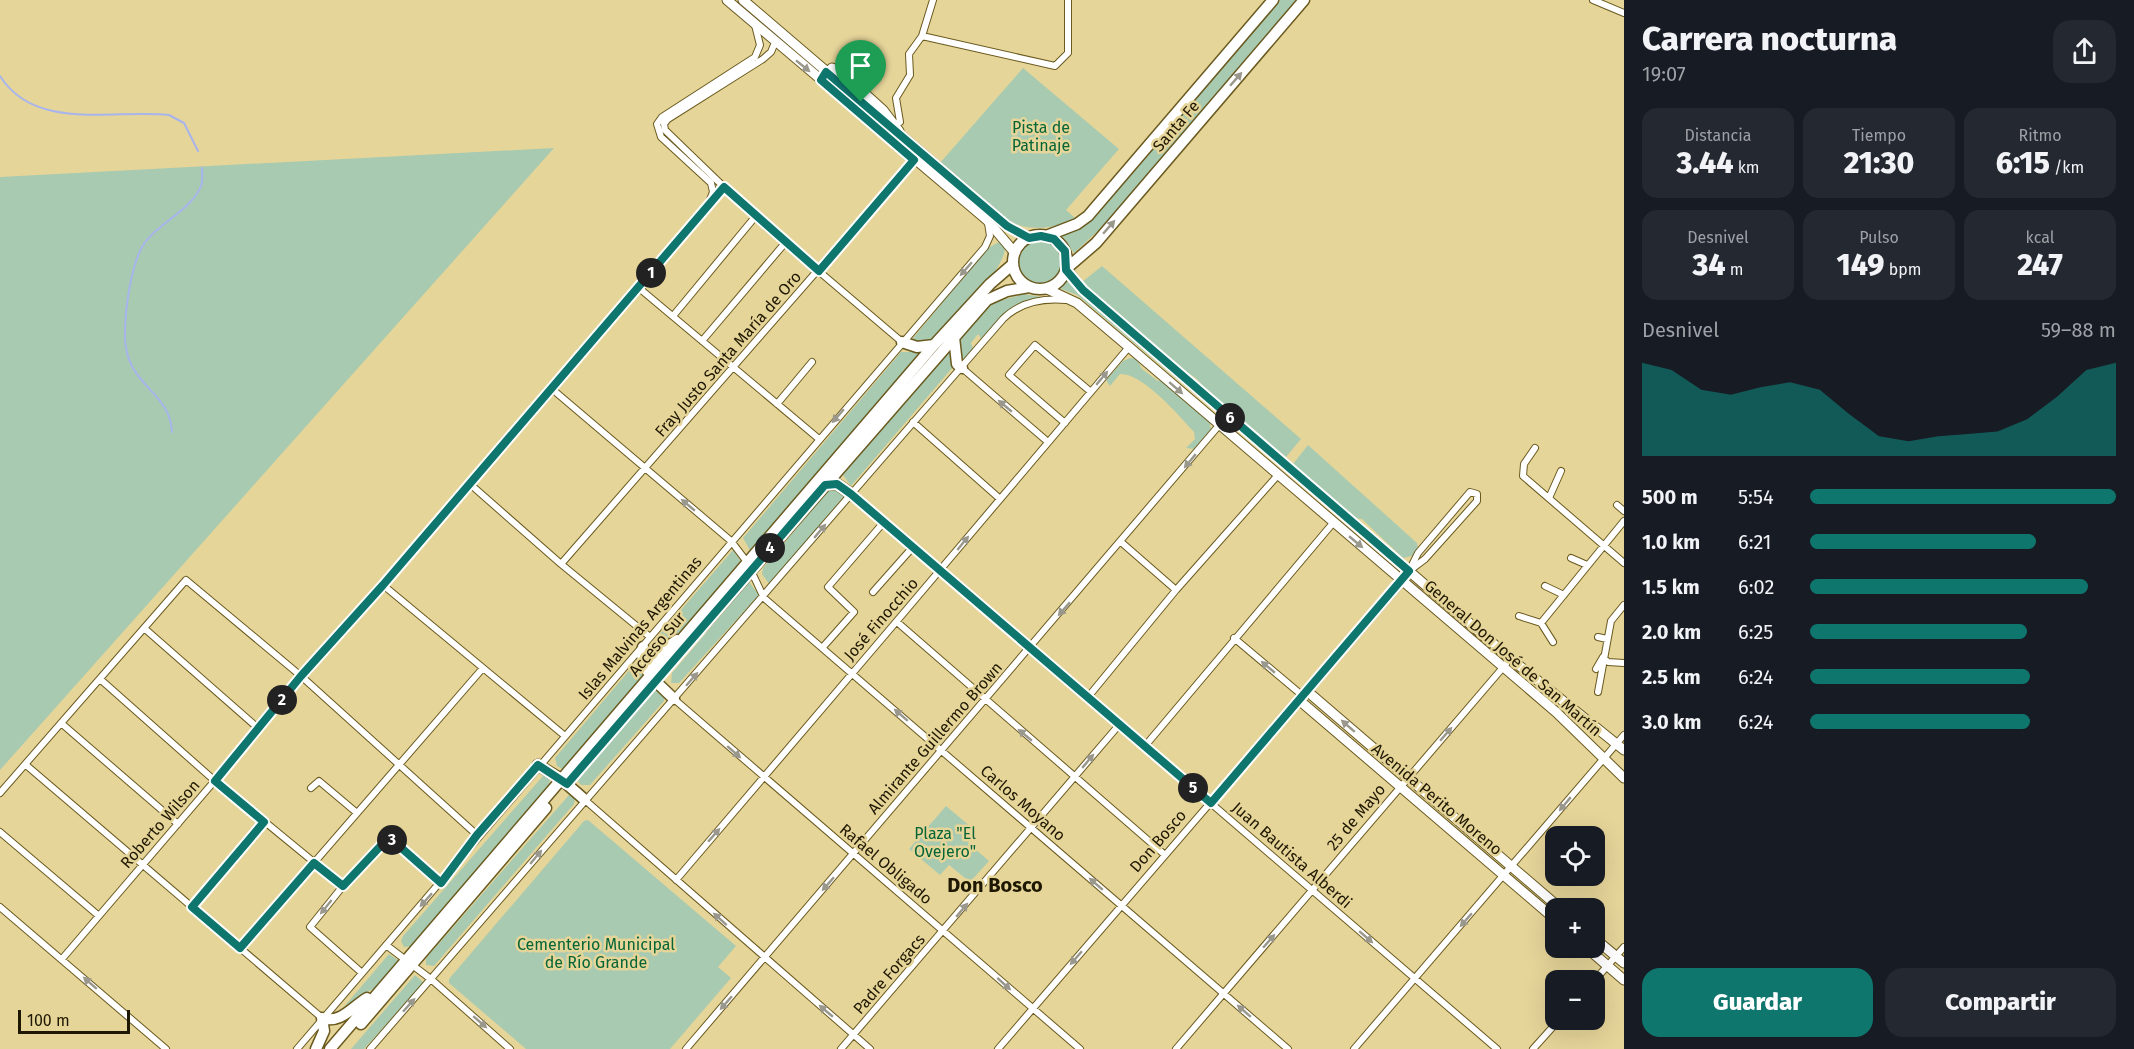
<!DOCTYPE html>
<html lang="es">
<head>
<meta charset="utf-8">
<style>
  body { margin:0; font-family:"Fira Sans",sans-serif; background:#242831; color:#f1f3f6; height:100vh; display:flex; flex-direction:column; font-size:22px; white-space:nowrap }
  * { box-sizing:border-box; margin:0 }
  p { font-size:20px; color:#9ea1a6 }
  .icon { flex:none; width:33px; height:33px; fill:none; stroke:currentColor; stroke-width:2; stroke-linecap:round; stroke-linejoin:round }
  .map { position:relative; flex:1; overflow:hidden }
  .sheet { display:flex; flex-direction:column; background:#171b24; width:510px }
  .sheet>* { flex:none }
  .controls { position:absolute; left:1545px; top:826px; display:grid; gap:12px }
  .controls a { display:grid; place-items:center; width:60px; height:60px; border-radius:12px; background:#171b24; box-shadow:0 6px 24px #0002; font-size:30px }
  .scale { position:absolute; left:18px; bottom:15px; width:112px; box-sizing:border-box; padding-left:6px; border:3px solid #1e1702; border-top:0; font-size:16px; line-height:21px; white-space:nowrap; color:#1e1702; -webkit-text-stroke:4px #e6d599; paint-order:stroke }
  .pin { position:absolute; display:grid; place-items:center; width:51px; height:51px; color:#fff; margin:-62px -26px; border-radius:50% 50% 50% 0; rotate:-45deg; box-shadow:0 0 6px #0007 }
  .pin .icon { rotate:45deg }
  .km { position:absolute; width:30px; height:30px; margin:-15px; border-radius:50%; background:#222; color:#fff; font-size:16px; line-height:30px; text-align:center }
  .round { display:grid; place-items:center; flex:none; width:63px; height:63px; border-radius:18px; background:#242831 }
  .head { display:flex; align-items:center; justify-content:space-between; height:102px; padding:0 18px }
  h1 { font-size:33px; font-weight:800; line-height:45px }
  .metrics { display:grid; grid-template-columns:repeat(3,1fr); gap:9px; height:102px; padding:6px 18px }
  .metrics div { display:grid; align-content:center; border-radius:15px; background:#242831; text-align:center }
  .metrics b { font-size:30px; font-weight:800 }
  .metrics small { font-size:16px; font-weight:400 }
  .metrics p { font-size:16px }
  .chart { height:168px; padding:12px 18px }
  .chart p { display:flex; justify-content:space-between }
  .chart svg { width:100%; height:108px; margin-top:6px; fill:#0f766e; opacity:.7 }
  .button { display:flex; gap:12px; margin-top:auto; padding:12px 18px }
  .button a { flex:1; height:69px; border-radius:18px; background:#0f766e; color:#fff; font-size:24px; font-weight:800; line-height:69px; text-align:center }
  .button a+a { background:#242831; color:#f1f3f6 }
  ul { padding:0 18px; list-style:none; font-size:20px }
  li { display:grid; grid-template-columns:96px 72px 1fr; align-items:center; height:45px }
  li i { height:15px; border-radius:8px; background:#0f766e }
  main { display:flex; flex:1; min-height:0 }
  .map>svg:first-child { display:block }
</style>
</head>
<body>
<main>
<div class="map">
<svg width="1624" height="1049" viewBox="0 0 1624 1049">
  <rect width="100%" height="100%" fill="#e6d599"/>
  <!-- green -->
  <path fill="#a8cab1" d="M1280,0H1298L1103,226L1074,253L1061,235L1090,221Z
    M1023,68L1119,149L1066,210L1076,219C1010,247 985,203 939,164Z
    M554,148L0,770V177Z
    M1018 262a22 22 0 1 1 44 0a22 22 0 1 1-44 0Z
    M999,242L1005,248C1004,273 949,322 931,343H909L988,248Z
    M1102,266L1301,439L1286,457L1208,394C1202,384 1195,374 1183,372L1082,282Z
    M1071,277L1079,292L1216,412L1077,295L1059,288Z
    M1024,294L1042,297C1013,300 999,318 982,340L978,334L971,343L973,349L960,362L958,339L991,303Z
    M949,348L953,367L851,486L843,475Z
    M901,352H924L751,552L743,538Z
    M1130,358L1137,359L1142,369L1158,381L1161,380L1210,423L1211,430L1194,449L1186,448L1195,439L1194,432C1179,416 1143,373 1120,374L1110,386L1106,380L1123,361Z
    M1308,445L1417,543L1418,549L1412,556L1403,558L1362,519L1356,518L1293,464Z
    M831,488L841,491L844,496L770,585L762,574L763,568Z
    M733,550L742,563C723,585 676,649 647,649Z
    M749,582L759,595L679,683H671L672,673Z
    M638,660L643,679L564,770L557,766L555,758Z
    M658,690L664,697V701L590,785H581L578,781L580,775L653,692Z
    M543,776L550,777L549,787L413,946L404,947L401,941L403,936Z
    M569,795L575,798L574,804L434,966L426,965V958Z
    M946,806L977,832L968,843L989,861L970,882L949,865L940,875L909,849Z
    M588,820L736,946L718,967L731,978L670,1049H526L449,983V979L584,821Z
    M389,954L398,960L376,988L362,994L343,1008Z
    M415,975L424,983L364,1049H351Z"/>
  <g fill="none" stroke-linecap="round" stroke-linejoin="round">
    <!-- stream -->
    <path stroke="#a8b5ec" stroke-width="2" d="M0,76C35,132 114,109 169,115L184,123L198,151
      M172,432C170,389 124,387 125,334C125,310 131,260 146,241C161,222 192,209 201,186C203,181 202,173 202,168"/>
    <!-- street casing -->
    <g stroke="#6a5a1f" stroke-width="8">
      <path id="street" d="M1593,0L1624,13
        M922,36L1055,66L1068,53V0
        M776,40L771,52L763,59L668,119L664,124L665,130L755,217L902,342
        M893,124L900,122L896,98L910,75L909,54L922,36L933,0
        M710,200L713,192L711,183L661,137L657,124L662,117L755,57L760,45L755,25
        M639,288L819,439
        M673,316L755,217
        M702,341L785,243
        M962,368L1048,442
        M552,389L731,541L747,562L764,598L1288,1049
        M777,404L812,362
        M913,422L999,498
        M1065,423L1009,375L1035,345L1091,392
        M1535,448L1524,464L1523,476L1624,563
        M470,484L561,564L650,637
        M1470,492L1477,494V501L1425,559L1409,571L1418,553Z
        M851,494L1497,1049
        M1549,498L1561,471
        M1617,505L1624,511
        M1121,542L1176,590
        M1571,558L1587,565
        M561,564L914,160
        M383,585L565,736
        M1545,586L1564,595
        M873,592L913,547
        M1519,616L1541,623L1553,642
        M897,622L1165,855
        M1541,623L1624,521
        M144,628L259,729
        M1598,637L1607,639
        M1234,638L1303,696
        M823,647L854,612L828,587L884,522
        M1596,669L1603,657L1608,662L1624,663
        M100,679L215,781L343,886
        M1598,692L1611,621L1624,605
        M1088,697L1176,590L1278,475
        M674,699L1080,1049
        M61,723L178,824
        M1145,746L1333,523
        M26,765L322,1018
        M311,788L319,781L357,813
        M0,793L186,580L301,676L477,835
        M585,800L870,1049
        M0,832L99,916
        M676,880C828,703 978,525 1129,347
        M0,907L166,1049
        M192,907L264,822
        M386,945L432,980L510,1049
        M240,948L483,668
        M62,959L259,729L301,676L383,585L724,187
        M362,973L310,927L343,886L389,837L441,883
        M1594,981L1624,947
        M297,1049L985,247L990,236L988,223
        M370,1049L1003,319C1020,302 1043,298 1066,300
        M686,1049L1227,416
        M841,1049L1119,725
        M998,1049L1299,700
        M1176,1049L1506,664
        M1354,1049L1624,735
        M1533,1049L1559,1020"/>
    </g>
    <!-- secondary casing -->
    <g stroke="#6a5a1f" stroke-width="11">
      <path id="secondary" d="M727,0L987,220L1015,253
        M743,0L1007,226L1029,238
        M823,77L832,68L839,70L883,110L899,131
        M1067,270L1083,290L1511,659L1624,750
        M1047,289L1077,303L1129,347L1556,712L1624,778
        M1402,580L1299,700L1556,920
        M1307,691L1561,909
        M1594,938L1624,963
        M1587,948L1624,980"/>
    </g>
    <!-- primary casing -->
    <g stroke="#6a5a1f" stroke-width="13">
      <path id="primary" d="M1013 262a27 27 0 1 1 54 0a27 27 0 1 1-54 0Z
        M1046,236L1077,224L1088,216L1273,0
        M1067,268L1096,243L1304,0
        M954,337L957,364L962,368
        M902,342L917,347L934,345
        M825,485L837,484L851,494
        M701,628L987,300L1007,291L1029,287
        M643,647C637,669 660,685 674,699
        M651,675L654,656L677,640
        M538,765L561,779L585,800
        M361,1024L546,808
        M316,1049L324,1031L322,1018C341,1024 352,1007 367,998
        M330,1049L934,345L990,284L1013,264"/>
    </g>
    <!-- street -->
    <use href="#street" stroke="#fff" stroke-width="6"/>
    <!-- secondary -->
    <use href="#secondary" stroke="#fff" stroke-width="9"/>
    <!-- primary -->
    <use href="#primary" stroke="#fff" stroke-width="10"/>
  </g>
  <!-- one-way arrows -->
  <defs><path id="oneway-solid" d="M-6-.8H1V-3.2L6.5 0L1 3.2V.8H-6Z" transform="scale(1.5)"/></defs>
  <g fill="#9a978d">
    <use href="#oneway-solid" transform="translate(803 66) rotate(39)"/>
    <use href="#oneway-solid" transform="translate(1236 79) rotate(-49)"/>
    <use href="#oneway-solid" transform="translate(1109 227) rotate(-49)"/>
    <use href="#oneway-solid" transform="translate(966 269) rotate(131)"/>
    <use href="#oneway-solid" transform="translate(1102 378) rotate(-50)"/>
    <use href="#oneway-solid" transform="translate(1176 388) rotate(41)"/>
    <use href="#oneway-solid" transform="translate(1005 406) rotate(-140)"/>
    <use href="#oneway-solid" transform="translate(838 416) rotate(131)"/>
    <use href="#oneway-solid" transform="translate(1190 461) rotate(130)"/>
    <use href="#oneway-solid" transform="translate(688 505) rotate(-140)"/>
    <use href="#oneway-solid" transform="translate(820 531) rotate(-50)"/>
    <use href="#oneway-solid" transform="translate(1356 542) rotate(40)"/>
    <use href="#oneway-solid" transform="translate(963 543) rotate(-51)"/>
    <use href="#oneway-solid" transform="translate(1064 609) rotate(131)"/>
    <use href="#oneway-solid" transform="translate(1268 667) rotate(-140)"/>
    <use href="#oneway-solid" transform="translate(692 679) rotate(-49)"/>
    <use href="#oneway-solid" transform="translate(901 715) rotate(-139)"/>
    <use href="#oneway-solid" transform="translate(1348 726) rotate(-139)"/>
    <use href="#oneway-solid" transform="translate(1446 734) rotate(-49)"/>
    <use href="#oneway-solid" transform="translate(1025 735) rotate(-140)"/>
    <use href="#oneway-solid" transform="translate(734 752) rotate(41)"/>
    <use href="#oneway-solid" transform="translate(1088 761) rotate(-50)"/>
    <use href="#oneway-solid" transform="translate(1565 804) rotate(130)"/>
    <use href="#oneway-solid" transform="translate(714 835) rotate(-49)"/>
    <use href="#oneway-solid" transform="translate(536 857) rotate(-50)"/>
    <use href="#oneway-solid" transform="translate(828 884) rotate(131)"/>
    <use href="#oneway-solid" transform="translate(1096 884) rotate(-139)"/>
    <use href="#oneway-solid" transform="translate(426 900) rotate(132)"/>
    <use href="#oneway-solid" transform="translate(326 907) rotate(129)"/>
    <use href="#oneway-solid" transform="translate(962 910) rotate(-50)"/>
    <use href="#oneway-solid" transform="translate(720 919) rotate(-138)"/>
    <use href="#oneway-solid" transform="translate(1466 920) rotate(131)"/>
    <use href="#oneway-solid" transform="translate(1366 937) rotate(41)"/>
    <use href="#oneway-solid" transform="translate(1269 941) rotate(-49)"/>
    <use href="#oneway-solid" transform="translate(1076 958) rotate(131)"/>
    <use href="#oneway-solid" transform="translate(90 983) rotate(-139)"/>
    <use href="#oneway-solid" transform="translate(1004 984) rotate(42)"/>
    <use href="#oneway-solid" transform="translate(726 1003) rotate(131)"/>
    <use href="#oneway-solid" transform="translate(409 1005) rotate(-48)"/>
    <use href="#oneway-solid" transform="translate(826 1011) rotate(-140)"/>
    <use href="#oneway-solid" transform="translate(1244 1011) rotate(-139)"/>
    <use href="#oneway-solid" transform="translate(480 1022) rotate(41)"/>
  </g>
  <g fill="none" stroke-linecap="round" stroke-linejoin="round">
    <!-- route casing -->
    <g stroke="#fff" stroke-width="12">
      <path id="route" d="M826,72L1007,226L1029,238L1041,236L1054,239L1065,251L1066,270L1083,290L1409,571L1211,803L851,494L837,484L825,485L567,784L538,765L477,835L441,883L389,837L343,886L314,863L240,948L192,907L264,822L215,781L301,676L383,585L724,187L819,271L914,160L821,80Z"/>
    </g>
    <!-- route -->
    <use href="#route" stroke="#0f766e" stroke-width="8"/>
  </g>
  <g text-anchor="middle" dominant-baseline="central" stroke-width="5" stroke-linejoin="round" paint-order="stroke">
    <!-- street labels -->
    <g font-size="16" fill="#1e1702" stroke="#e6d599">
      <text transform="translate(1176 126) rotate(-49)">Santa Fe</text>
      <text transform="translate(728 354) rotate(-49)">Fray Justo Santa María de Oro</text>
      <text transform="translate(881 619) rotate(-49)">José Finocchio</text>
      <text transform="translate(640 628) rotate(-50)">Islas Malvinas Argentinas</text>
      <text transform="translate(657 644) rotate(-50)">Acceso Sur</text>
      <text transform="translate(1513 658) rotate(41)">General Don José de San Martín</text>
      <text transform="translate(935 738) rotate(-49)">Almirante Guillermo Brown</text>
      <text transform="translate(1437 799) rotate(40)">Avenida Perito Moreno</text>
      <text transform="translate(1023 803) rotate(41)">Carlos Moyano</text>
      <text transform="translate(1356 817) rotate(-50)">25 de Mayo</text>
      <text transform="translate(160 824) rotate(-49)">Roberto Wilson</text>
      <text transform="translate(1158 841) rotate(-49)">Don Bosco</text>
      <text transform="translate(1292 855) rotate(41)">Juan Bautista Alberdi</text>
      <text transform="translate(886 864) rotate(40)">Rafael Obligado</text>
      <text transform="translate(889 974) rotate(-49)">Padre Forgacs</text>
    </g>
    <!-- park labels -->
    <g font-size="16" fill="#066536" stroke="#e6d599">
      <text x="1041" y="127">Pista de<tspan x="1041" dy="18">Patinaje</tspan></text>
      <text x="945" y="833">Plaza "El<tspan x="945" dy="18">Ovejero"</tspan></text>
      <text x="596" y="944">Cementerio Municipal<tspan x="596" dy="18">de Río Grande</tspan></text>
    </g>
    <!-- quarter labels -->
    <g font-size="20" font-weight="bold" fill="#1e1702" stroke="#e6d599">
      <text x="995" y="885">Don Bosco</text>
    </g>
  </g>
</svg>
<div class="controls">
<a><svg class="icon" aria-label="locate" viewBox="0 0 24 24"><circle cx="12" cy="12" r="6"/><path d="M12 2v4M12 18v4M2 12h4M18 12h4"/></svg></a>
<a>+</a>
<a>−</a>
</div>
<div class="scale">100 m</div>
<div class="pin" style="left:861px;top:102px;background:#1e9e55"><svg class="icon" aria-label="arrive" viewBox="0 0 24 24"><path d="M6 21V4h12l-3 4 3 4H6"/></svg></div>
<b class="km" style="left:651px;top:273px">1</b>
<b class="km" style="left:282px;top:700px">2</b>
<b class="km" style="left:392px;top:840px">3</b>
<b class="km" style="left:770px;top:548px">4</b>
<b class="km" style="left:1193px;top:788px">5</b>
<b class="km" style="left:1230px;top:418px">6</b>
</div>
<section class="sheet">
<div class="head"><div><h1>Carrera nocturna</h1><p>19:07</p></div><a class="round"><svg class="icon" aria-label="share" viewBox="0 0 24 24"><path d="M12 15V3M7 8l5-5 5 5M5 13v7h14v-7"/></svg></a></div>
<div class="metrics">
<div><p>Distancia</p><b>3.44<small> km</small></b></div>
<div><p>Tiempo</p><b>21:30</b></div>
<div><p>Ritmo</p><b>6:15<small> /km</small></b></div>
</div>
<div class="metrics">
<div><p>Desnivel</p><b>34<small> m</small></b></div>
<div><p>Pulso</p><b>149<small> bpm</small></b></div>
<div><p>kcal</p><b>247</b></div>
</div>
<div class="chart"><p><span>Desnivel</span>59–88 m</p>
<svg viewBox="0 0 160 44" preserveAspectRatio="none"><path d="M0 44V6L10 9L20 17L30 19L40 16L50 14L60 17L70 27L80 36L90 38L100 36L110 35L120 34L130 29L140 20L150 9L160 6V44z"/></svg>
</div>
<ul>
<li><b>500 m</b>5:54<i style="width:100%"></i></li>
<li><b>1.0 km</b>6:21<i style="width:74%"></i></li>
<li><b>1.5 km</b>6:02<i style="width:91%"></i></li>
<li><b>2.0 km</b>6:25<i style="width:71%"></i></li>
<li><b>2.5 km</b>6:24<i style="width:72%"></i></li>
<li><b>3.0 km</b>6:24<i style="width:72%"></i></li>
</ul>
<div class="button"><a>Guardar</a><a>Compartir</a></div>
</section>
</main>
</body>
</html>
